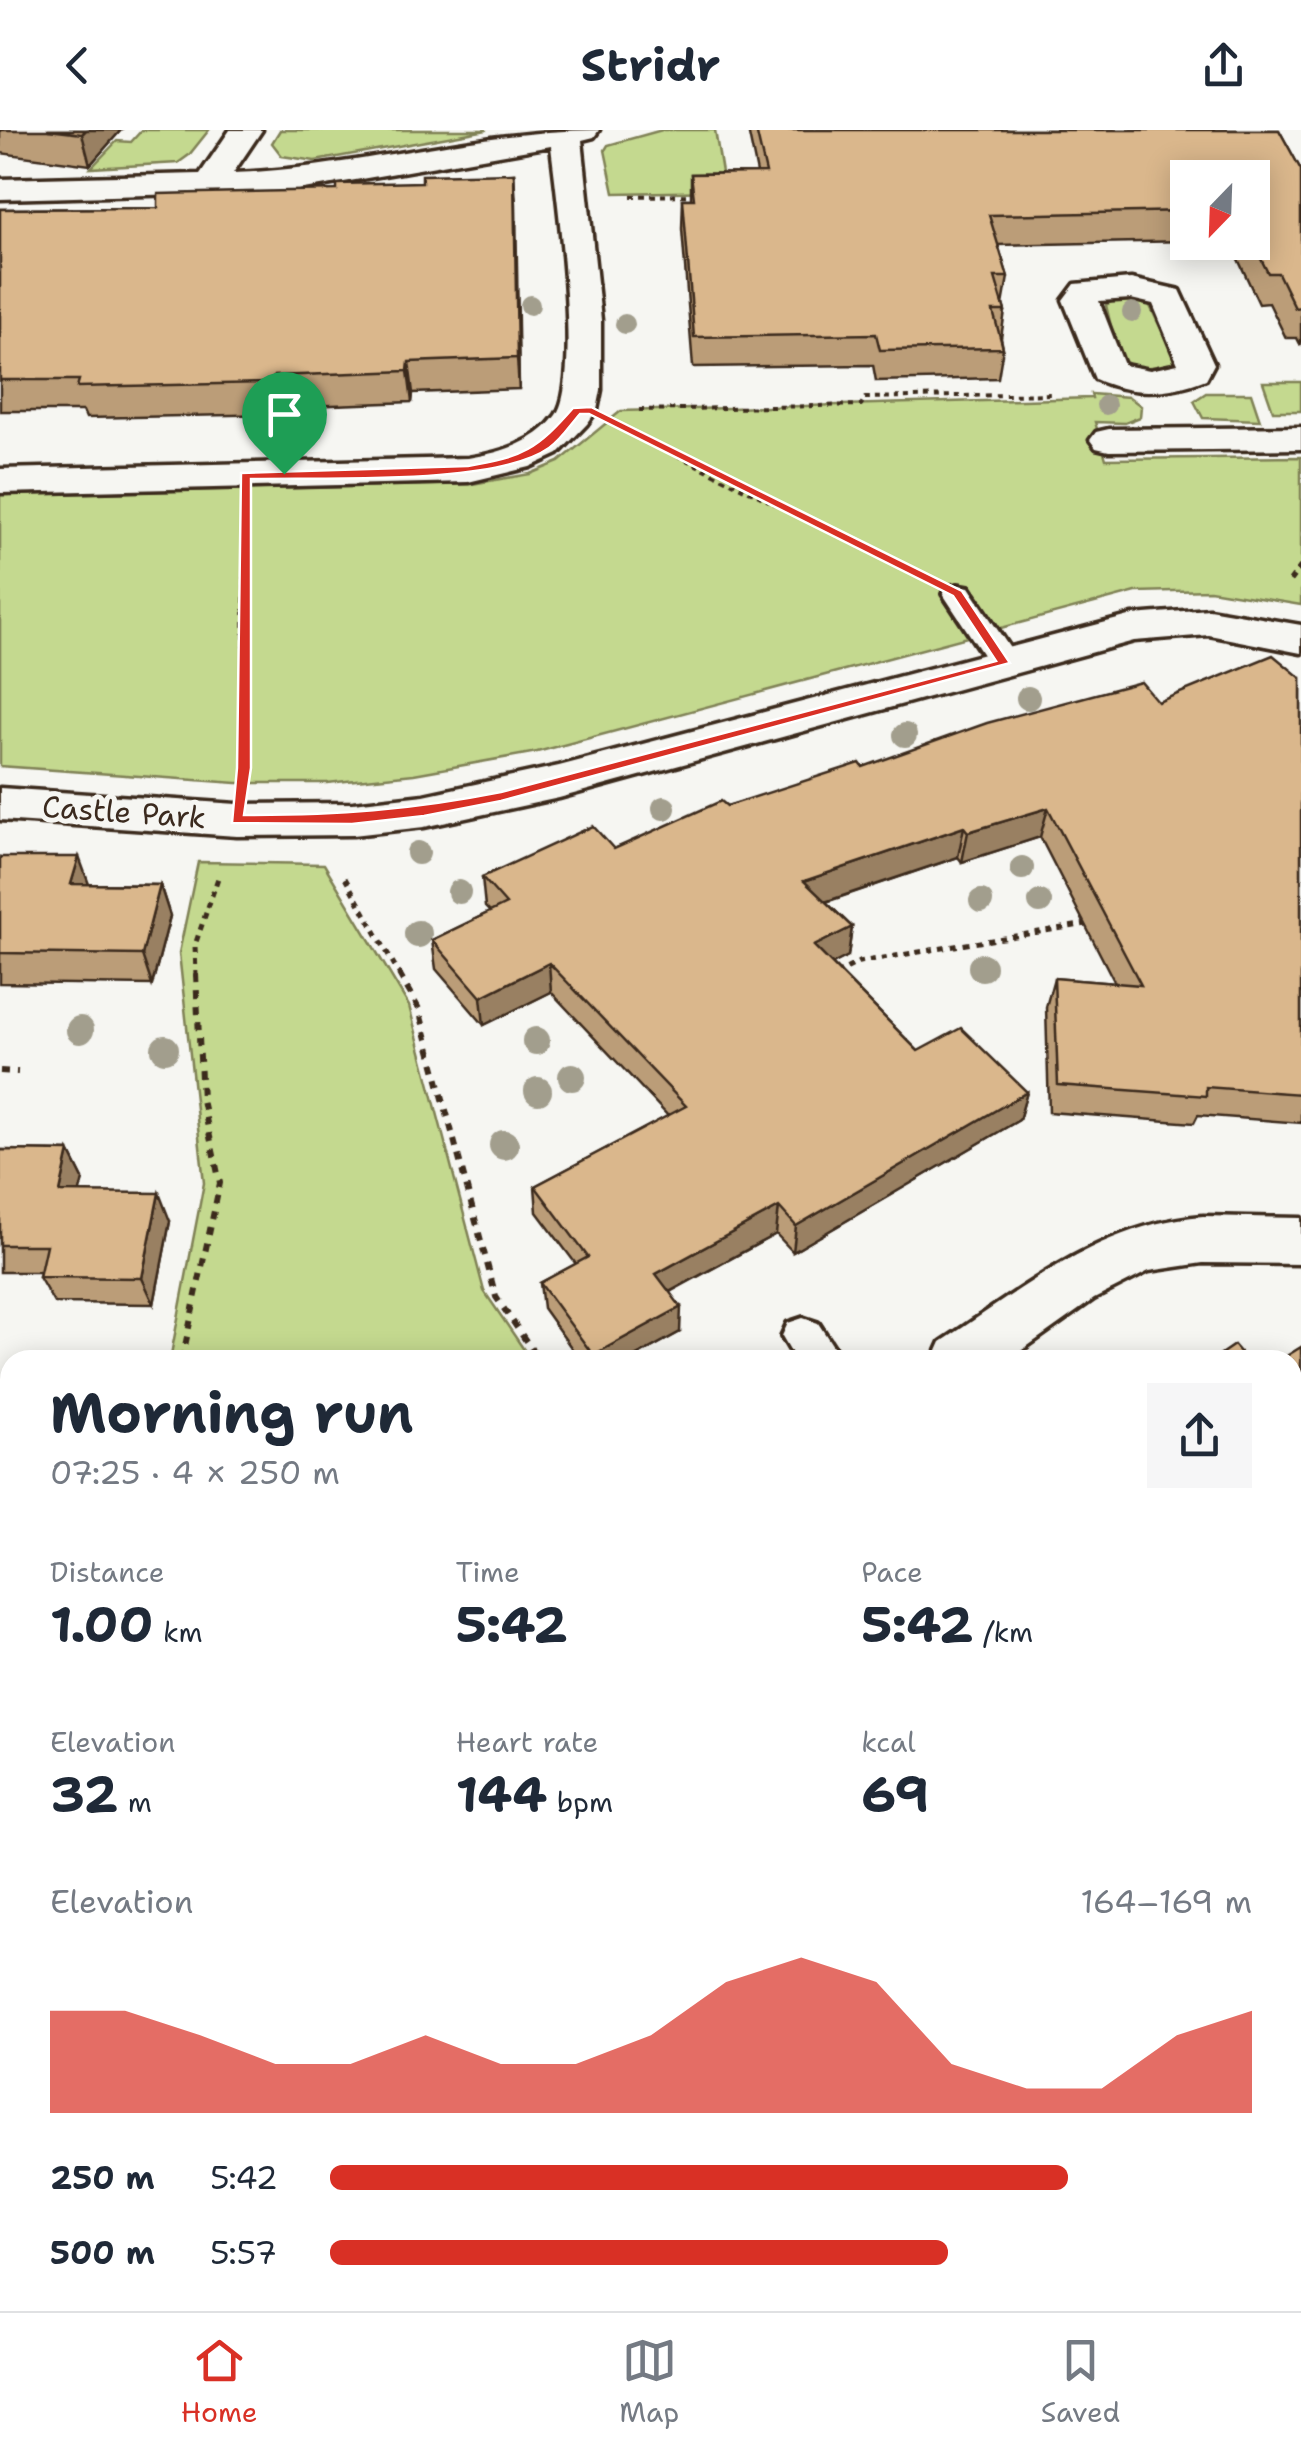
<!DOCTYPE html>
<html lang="en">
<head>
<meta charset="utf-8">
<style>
  body { margin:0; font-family:"Shantell Sans",sans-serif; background:#f6f6f7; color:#1f2937; height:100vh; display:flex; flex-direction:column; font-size:38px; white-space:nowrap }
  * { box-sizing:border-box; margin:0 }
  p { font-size:32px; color:#747a83 }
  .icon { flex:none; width:55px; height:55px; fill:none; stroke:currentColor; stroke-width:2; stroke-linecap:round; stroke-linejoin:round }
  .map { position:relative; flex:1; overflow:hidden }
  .panel { position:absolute; left:0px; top:1220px; width:1302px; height:962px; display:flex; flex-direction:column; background:#fff; border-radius:30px 30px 0 0; box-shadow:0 5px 25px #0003 }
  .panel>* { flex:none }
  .needle { width:65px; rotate:203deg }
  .fabs { position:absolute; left:1170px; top:30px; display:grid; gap:20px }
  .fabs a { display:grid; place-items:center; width:100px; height:100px; border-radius:0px; background:#fff; box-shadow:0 5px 25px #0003; font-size:50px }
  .pin { position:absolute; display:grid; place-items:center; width:85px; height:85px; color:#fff; margin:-102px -42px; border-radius:50% 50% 50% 0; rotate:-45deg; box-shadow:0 0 10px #0007 }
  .pin .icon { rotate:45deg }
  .round { display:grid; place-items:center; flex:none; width:105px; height:105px; border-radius:0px; background:#f6f6f7 }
  .summary { display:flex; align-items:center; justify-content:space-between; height:170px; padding:0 50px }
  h1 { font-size:55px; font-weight:700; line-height:75px }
  .metrics { display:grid; grid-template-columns:repeat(3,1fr); gap:15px; height:170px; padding:10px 50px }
  .metrics div { display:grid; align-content:center }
  .metrics b { font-size:50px; font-weight:700 }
  .metrics small { font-size:28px; font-weight:400 }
  .metrics p { font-size:28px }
  .chart { height:280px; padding:20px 50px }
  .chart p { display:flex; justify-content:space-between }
  .chart svg { width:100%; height:180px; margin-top:10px; fill:#d93025; opacity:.7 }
  ul { padding:0 50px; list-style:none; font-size:32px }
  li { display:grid; grid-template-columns:160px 120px 1fr; align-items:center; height:75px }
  li i { height:25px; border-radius:12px; background:#d93025 }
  header { display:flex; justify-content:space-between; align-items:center; height:130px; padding:0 50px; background:#fff; font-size:45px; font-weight:700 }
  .menu { display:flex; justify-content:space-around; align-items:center; height:140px; border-top:2px solid #e0e1e3; background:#fff; font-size:28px; color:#747a83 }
  .menu a { display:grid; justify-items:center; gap:5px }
  .menu .current { color:#d93025 }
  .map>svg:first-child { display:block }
</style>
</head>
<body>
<header><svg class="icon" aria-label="back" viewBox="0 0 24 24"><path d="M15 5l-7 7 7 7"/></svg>Stridr<svg class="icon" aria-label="share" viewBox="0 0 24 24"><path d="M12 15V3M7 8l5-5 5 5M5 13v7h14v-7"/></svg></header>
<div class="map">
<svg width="1301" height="2181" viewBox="0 0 1301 2181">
  <rect width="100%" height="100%" fill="#f6f6f2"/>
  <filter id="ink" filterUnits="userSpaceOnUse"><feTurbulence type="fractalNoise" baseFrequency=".01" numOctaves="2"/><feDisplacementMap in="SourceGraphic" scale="20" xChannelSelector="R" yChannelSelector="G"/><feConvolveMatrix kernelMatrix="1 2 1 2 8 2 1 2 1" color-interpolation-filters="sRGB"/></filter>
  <g filter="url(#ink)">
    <!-- green -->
    <path fill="#c4d98f" stroke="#808256" stroke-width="2.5" d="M142,0H209L189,25L178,33L91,38L117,11L131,12Z
      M280,0H487L315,31L282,26L272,13Z
      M662,0H715L725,61L614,63L605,20L608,15Z
      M1137,169L1148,172L1175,228L1169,236L1134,238L1118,226L1106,175L1113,171Z
      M1263,252H1301V281H1273Z
      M1206,263H1251L1260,290L1203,288L1194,271Z
      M1091,264L1129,267L1141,276L1140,287L1125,293L1095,292L1106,329L1301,327V475L1210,460L1136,462L537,622L414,644L327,653H237L0,636V365L472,354L530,344L559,332L621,281L1092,268Z
      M198,732L324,734L409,876L484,1161L531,1230H170L204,1053L179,823Z
      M10,1732V2172L640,2173L637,2181H0V1741Z"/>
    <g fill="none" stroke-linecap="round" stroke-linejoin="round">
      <!-- lane casing -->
      <g stroke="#3b2a1e" stroke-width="8">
        <path id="lane" d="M958,455L969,457L1015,526L1020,533L1015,540H993L943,464L947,457Z
          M803,1188L818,1193L842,1230H796L782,1206L788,1193Z"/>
      </g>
      <!-- street casing -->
      <g stroke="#3b2a1e" stroke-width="7">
        <path id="street" d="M230,0H262L233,43C356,39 476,0 599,0L594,7L582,10L601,190V260L597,280L587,294L558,324L530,337L468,352L0,363V339L468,328C500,323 536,313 556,285C582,248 557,67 551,16L292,61L0,69V49L200,44Z
          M1131,149L1180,160L1214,234L1206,249C1168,264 1132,266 1095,249L1063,170L1075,154ZM1131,169L1153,174L1178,234L1150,240L1124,235L1099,171Z
          M1301,297V319L1109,321L1096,318L1090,310L1096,302L1109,299Z
          M1209,479L1301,495V523L1209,505L1134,511L559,668L424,697L353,705L237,706L0,690V658L237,674L353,673L424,665L559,636L1133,485Z
          M1203,1086L1301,1088V1134L1203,1133L1149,1141L1094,1169L1008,1230H933L941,1212C1025,1157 1100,1094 1203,1086Z
          M807,2172H898L901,2181H811Z"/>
      </g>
      <!-- path-far3 -->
      <path stroke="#3b2a1e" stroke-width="4" stroke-dasharray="5 5" stroke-linecap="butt" d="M631,66L699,65
        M639,280L861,275L865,268L1053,264
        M632,303L779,376"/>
      <!-- path-far2 -->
      <path stroke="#3b2a1e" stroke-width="5" stroke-dasharray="6 6" stroke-linecap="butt" d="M774,373L907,439
        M1290,451L1301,436
        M244,629L245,401
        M345,748L401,847
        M836,844L859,832L1093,793
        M196,847L195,815L218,748"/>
      <!-- path-far1 -->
      <path stroke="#3b2a1e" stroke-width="6" stroke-dasharray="8 8" stroke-linecap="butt" d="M399,844L419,879L496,1167L539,1230
        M0,941L18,942
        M182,1230L220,1053L202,970L196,844
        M0,1334H4L10,1314"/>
      <!-- path -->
      <path stroke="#3b2a1e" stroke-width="8" stroke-dasharray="10 10" stroke-linecap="butt" d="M1292,1661L1301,1659
        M655,2181L658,2172"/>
      <!-- lane -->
      <use href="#lane" fill="#f6f6f2" fill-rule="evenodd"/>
      <!-- street -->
      <use href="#street" fill="#f6f6f2" fill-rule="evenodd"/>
    </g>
    <!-- trees -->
    <g fill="#a29e8d">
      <circle cx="530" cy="175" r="10"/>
      <circle cx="1132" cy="182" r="10"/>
      <circle cx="625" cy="194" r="10"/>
      <circle cx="1106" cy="275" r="10"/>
      <circle cx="1028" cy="568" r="12"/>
      <circle cx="905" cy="605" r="12"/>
      <circle cx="664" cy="678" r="12"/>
      <circle cx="418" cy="723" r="12"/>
      <circle cx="1022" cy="738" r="12"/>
      <circle cx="459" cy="762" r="12"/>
      <circle cx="981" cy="771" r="12"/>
      <circle cx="1040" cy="772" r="12"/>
      <circle cx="418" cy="804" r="14"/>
      <circle cx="982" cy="837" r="14"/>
      <circle cx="80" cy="900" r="14"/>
      <circle cx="536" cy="911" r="14"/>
      <circle cx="165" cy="919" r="14"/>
      <circle cx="572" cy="947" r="14"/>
      <circle cx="538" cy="961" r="14"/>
      <circle cx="504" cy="1015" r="15"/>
    </g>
    <!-- wall -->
    <path fill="#bb9d78" stroke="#3b2a1e" stroke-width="2.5" d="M0,0H121L90,35L0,23Z
      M748,0H1279L1301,40V216L1297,208H1286L1269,173L1259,174L1230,112H1252V48H1188V111L998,115L1008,147L1003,175L1005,181L1001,208L1003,218L998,248L876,251L873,235L693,237L682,99L683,69H691V44L757,43Z
      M514,43L519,259L413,263L412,272L280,277L279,284L86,288L83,281H0V79L158,78Z
      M1301,548V993L1198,985L1194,993L1049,982L1046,877L1054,848L1115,853L1040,707L962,732L958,727L826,772L852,797L848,826L832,834L918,921L1027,962L1019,990L793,1122L776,1104L670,1162L680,1202L629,1230H580L543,1178L540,1153L576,1134L537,1082L535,1056L668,986L551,862L484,895L436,839L432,810L490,782L485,777L482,747L614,719L727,676L863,637L1158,572Z
      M0,727L89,754L160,755L170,786L152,855L0,853Z
      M0,1020L69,1021L83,1049L79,1062L170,1091L154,1174L54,1173L39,1147L40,1142H0Z
      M0,1431H10V1566H0Z
      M1301,1664V1734L1292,1733V1665Z
      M1299,2015H1301V2181L1292,2116V2017Z"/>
    <!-- shaded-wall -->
    <path fill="#998062" stroke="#3b2a1e" stroke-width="2.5" d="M86,0H121L90,35L82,4Z
      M514,43L516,74L519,259L517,228Z
      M409,232L413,263L412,272L408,241Z
      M274,246L280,277L279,284L273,253Z
      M1048,678L1040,707L962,732L968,702Z
      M964,697L958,727L801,780L804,751Z
      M79,727L90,757L71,754Z
      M160,755L170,786L152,855L142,825Z
      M852,797L848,826L811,845L814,816Z
      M549,833L551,862L484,895L481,867Z
      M1027,962L1019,990L793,1122L796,1096Z
      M69,1021L83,1049L73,1090L60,1062Z
      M159,1063L170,1091L154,1174L142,1148Z
      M779,1077L776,1104L656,1169V1144Z
      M681,1177L680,1202L629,1230H593V1225Z
      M1301,1343V1356L1292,1361V1348Z"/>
    <!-- building -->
    <path fill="#dab78c" stroke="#3b2a1e" stroke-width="2.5" d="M48,0H86L82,4Z
      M756,0H1279L1301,40V177L1295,178L1278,143H1268L1252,111V48H1188V81L989,85L1008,147H995L1005,181H993L1003,218L880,220L876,204L694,207L683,69H694L691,44L766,43Z
      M514,43L517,228L409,232L408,241L274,246L273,253L77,257L79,250H0V79L158,78V64L337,60V54L422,52V45Z
      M1273,525L1301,548V964L1206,957V966L1058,955L1054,848L1141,855L1048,678L968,702L964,697L804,751L852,797L814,816L918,921L961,898L1027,962L796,1096L779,1077L656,1144L681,1177L593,1225L540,1153L588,1127L535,1056L686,976L549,833L481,867L432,810L506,774L482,747L593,696L614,719L721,671L727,676L860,633L863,637L987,593L1141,552L1158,572Z
      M0,727H79L71,754L160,755L142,825L0,823Z
      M0,1020L69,1021L60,1062L159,1063L142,1148L39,1147L46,1115H0Z
      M1234,1215L1247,1230H1212Z
      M1301,1217V1343L1292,1348V1230H1280Z
      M0,1431H10V1547H0Z
      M1301,1664V1724L1292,1723V1665Z"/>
  </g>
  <!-- route -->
  <path fill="#d93025" stroke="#fff" stroke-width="2.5" fill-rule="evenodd" d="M591,277L962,461L1010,533L501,671L424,686L352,694L232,693L237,638L241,343L468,336C523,327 537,319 573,278ZM580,284H589L953,466L996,531L501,662C410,680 337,685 244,685L251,638V349C321,347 496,356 549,318C561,310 571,294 580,284Z"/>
  <g text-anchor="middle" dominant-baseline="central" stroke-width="10" stroke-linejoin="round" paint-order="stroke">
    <!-- street labels -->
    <g font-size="30" fill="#3b2a1e" stroke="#f6f6f2">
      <text transform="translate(124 682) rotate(4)">Castle Park</text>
    </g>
  </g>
</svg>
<div class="fabs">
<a><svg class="needle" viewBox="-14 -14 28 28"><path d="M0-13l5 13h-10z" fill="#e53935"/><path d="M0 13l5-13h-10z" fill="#747a83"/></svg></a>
</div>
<div class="pin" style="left:284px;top:344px;background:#1e9e55"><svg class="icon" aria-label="arrive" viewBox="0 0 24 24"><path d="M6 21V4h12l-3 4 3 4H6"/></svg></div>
<section class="panel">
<div class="summary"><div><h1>Morning run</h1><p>07:25 · 4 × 250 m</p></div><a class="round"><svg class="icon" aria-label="share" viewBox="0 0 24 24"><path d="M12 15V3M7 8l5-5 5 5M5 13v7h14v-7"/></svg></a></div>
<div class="metrics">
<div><p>Distance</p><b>1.00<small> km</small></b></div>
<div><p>Time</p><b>5:42</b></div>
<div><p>Pace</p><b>5:42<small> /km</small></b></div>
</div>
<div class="metrics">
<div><p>Elevation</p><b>32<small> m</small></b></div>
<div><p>Heart rate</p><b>144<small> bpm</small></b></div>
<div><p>kcal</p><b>69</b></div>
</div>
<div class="chart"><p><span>Elevation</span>164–169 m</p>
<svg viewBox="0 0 160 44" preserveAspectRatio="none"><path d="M0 44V19L10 19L20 25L30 32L40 32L50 25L60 32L70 32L80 25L90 12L100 6L110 12L120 32L130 38L140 38L150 25L160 19V44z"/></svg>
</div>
<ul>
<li><b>250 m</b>5:42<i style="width:80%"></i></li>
<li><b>500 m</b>5:57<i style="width:67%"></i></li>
</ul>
</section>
</div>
<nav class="menu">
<a class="current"><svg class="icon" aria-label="home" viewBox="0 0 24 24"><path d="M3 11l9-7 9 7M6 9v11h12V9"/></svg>Home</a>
<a><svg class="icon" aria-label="map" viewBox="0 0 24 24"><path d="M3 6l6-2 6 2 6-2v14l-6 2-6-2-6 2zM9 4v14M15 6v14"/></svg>Map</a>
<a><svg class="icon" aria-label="saved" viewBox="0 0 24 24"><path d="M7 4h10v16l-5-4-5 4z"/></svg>Saved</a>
</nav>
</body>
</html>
